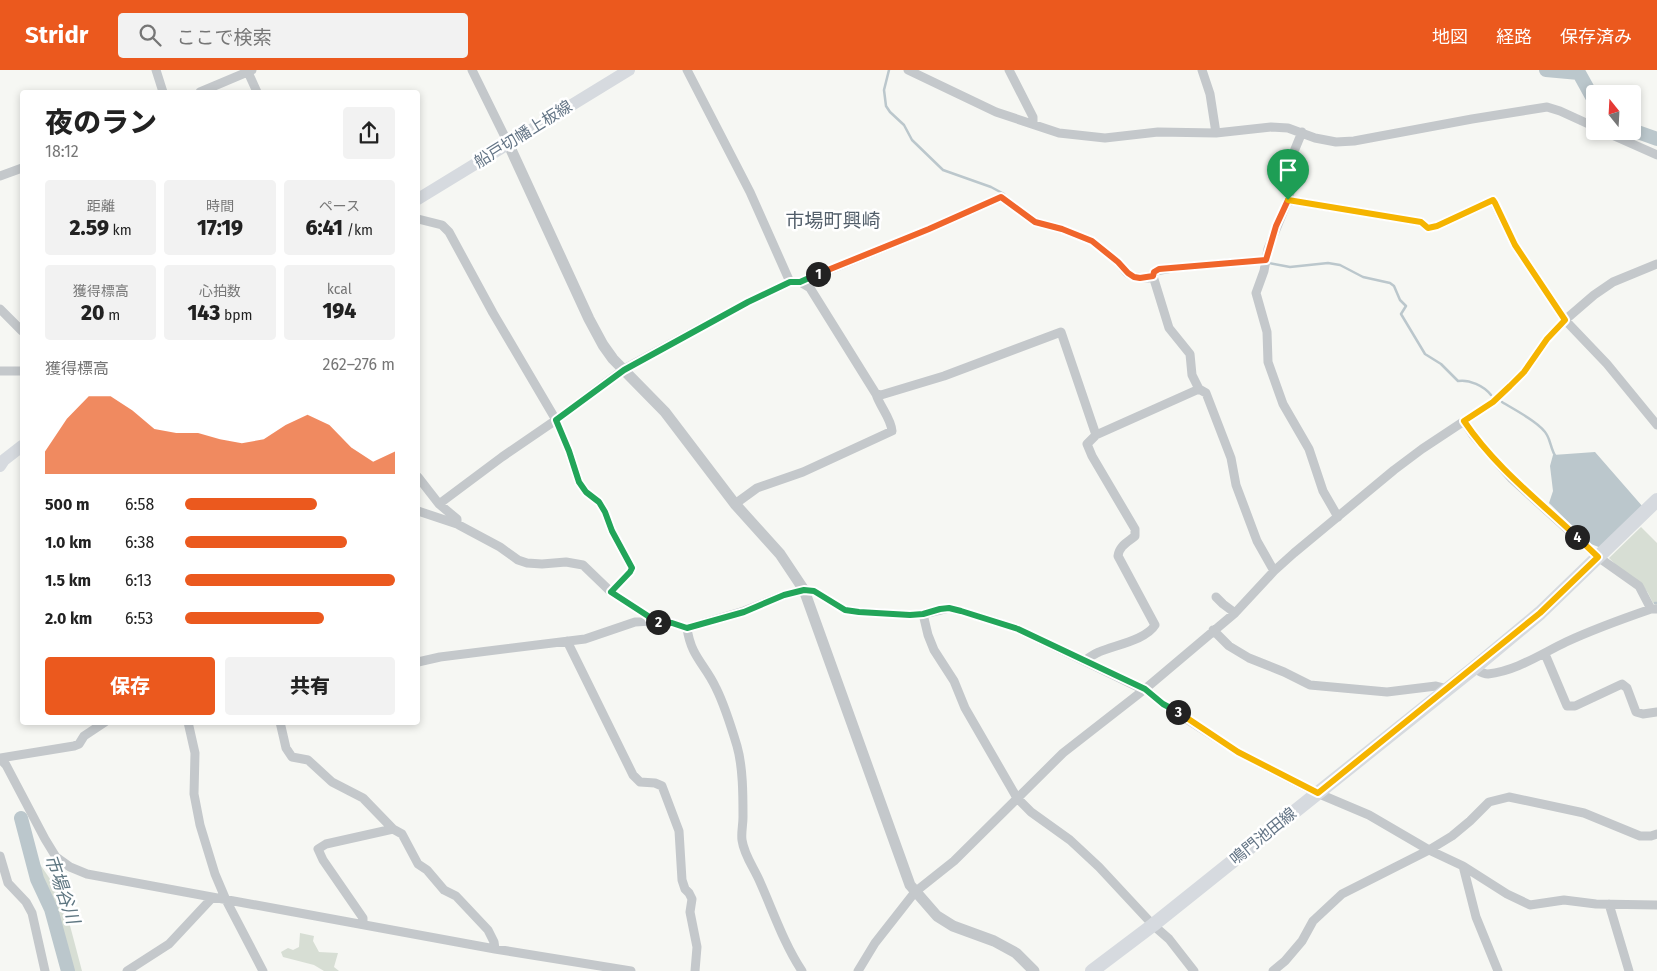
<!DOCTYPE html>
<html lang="ja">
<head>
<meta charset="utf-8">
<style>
  body { margin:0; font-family:"Fira Sans","Noto Sans JP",sans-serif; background:#f2f2f2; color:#222; height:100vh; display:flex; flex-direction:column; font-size:19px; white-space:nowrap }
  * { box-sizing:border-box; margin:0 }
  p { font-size:16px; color:#767676 }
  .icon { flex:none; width:28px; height:28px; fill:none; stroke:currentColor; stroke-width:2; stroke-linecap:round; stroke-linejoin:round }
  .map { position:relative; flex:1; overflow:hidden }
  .details { position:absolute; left:20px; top:20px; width:400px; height:635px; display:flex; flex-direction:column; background:#fff; border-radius:5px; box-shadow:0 2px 8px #0003 }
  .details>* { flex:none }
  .needle { width:32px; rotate:342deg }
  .fabs { position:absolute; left:1586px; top:15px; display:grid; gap:10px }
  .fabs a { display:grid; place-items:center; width:55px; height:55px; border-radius:5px; background:#fff; box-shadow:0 2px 8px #0003; font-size:25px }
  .pin { position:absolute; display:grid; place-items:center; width:42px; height:42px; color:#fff; margin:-51px -21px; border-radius:50% 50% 50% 0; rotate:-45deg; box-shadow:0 0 5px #0007 }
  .pin .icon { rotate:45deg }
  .km { position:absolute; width:25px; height:25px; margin:-12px; border-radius:50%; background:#222; color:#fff; font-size:14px; line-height:25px; text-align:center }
  .round { display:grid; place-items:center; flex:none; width:52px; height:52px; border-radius:5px; background:#f2f2f2 }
  .overview { display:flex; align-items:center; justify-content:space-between; height:85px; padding:0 25px }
  h1 { font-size:28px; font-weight:800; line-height:38px }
  .stats { display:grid; grid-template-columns:repeat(3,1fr); gap:8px; height:85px; padding:5px 25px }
  .stats div { display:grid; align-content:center; border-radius:5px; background:#f2f2f2; text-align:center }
  .stats b { font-size:21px; font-weight:800 }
  .stats small { font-size:14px; font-weight:400 }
  .stats p { font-size:14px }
  .chart { height:140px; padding:10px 25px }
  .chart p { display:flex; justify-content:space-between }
  .chart svg { width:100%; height:90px; margin-top:5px; fill:#eb591e; opacity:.7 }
  .cta { display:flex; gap:10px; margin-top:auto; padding:10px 25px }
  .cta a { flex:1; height:58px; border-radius:5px; background:#eb591e; color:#fff; font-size:20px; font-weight:800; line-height:58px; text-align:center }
  .cta a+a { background:#f2f2f2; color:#222 }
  ul { padding:0 25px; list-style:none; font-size:16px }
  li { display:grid; grid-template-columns:80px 60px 1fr; align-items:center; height:38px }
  li i { height:12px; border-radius:6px; background:#eb591e }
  header { display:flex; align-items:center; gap:30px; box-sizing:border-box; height:70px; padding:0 25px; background:#eb591e; color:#fff }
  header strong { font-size:24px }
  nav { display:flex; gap:28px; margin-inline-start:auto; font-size:18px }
  .search { width:350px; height:45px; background:#f2f2f2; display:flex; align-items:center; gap:12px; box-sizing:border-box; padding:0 18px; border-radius:5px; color:#767676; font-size:19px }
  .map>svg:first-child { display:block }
</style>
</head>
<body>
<header>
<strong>Stridr</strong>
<div class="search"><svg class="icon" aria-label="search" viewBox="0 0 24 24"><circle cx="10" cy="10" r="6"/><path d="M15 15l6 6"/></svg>ここで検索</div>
<nav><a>地図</a><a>経路</a><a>保存済み</a></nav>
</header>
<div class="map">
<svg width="1657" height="901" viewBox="0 0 1657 901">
  <rect width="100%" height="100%" fill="#f6f7f3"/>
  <!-- green -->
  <path fill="#d7ded4" d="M1641,457L1657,473V536L1653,533L1648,523L1641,513L1627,506L1609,488Z
    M37,790L59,822L68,848L82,901H71L55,839L40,809L35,791Z
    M300,863L314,866L313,871L319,882L338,883L334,897L339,901H324L314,895L283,887L281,882L288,878L293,880L299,877Z"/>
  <!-- water -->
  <path fill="#bbc7cc" d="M1595,382L1643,437L1601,478L1591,474L1549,433L1553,421L1550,396L1553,385Z"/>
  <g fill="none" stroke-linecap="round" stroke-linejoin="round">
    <!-- stream -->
    <path stroke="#bbc7cc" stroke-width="2.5" d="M889,0L884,20L886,36L890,42L904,55L912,70L943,100L991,117L1004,124
      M1269,193L1290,197L1328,193L1340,195L1363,207L1390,213L1394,216L1400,230L1406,236L1401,244L1425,284L1441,294L1458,311C1469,309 1484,316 1491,325
      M1157,204L1169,202
      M1502,332C1513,339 1541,353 1547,365C1551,372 1551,380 1556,387
      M1655,533H1657"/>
    <!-- river -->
    <path stroke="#bbc7cc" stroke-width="14" d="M1546,0L1579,3L1595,32
      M1632,60L1657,69
      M21,748L37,809L51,839L68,901"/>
    <!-- minor -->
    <path stroke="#c4c8cb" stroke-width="9" d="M156,0L163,22
      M247,0L257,22
      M472,0L508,73
      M687,0L750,122L790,212
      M908,0L996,42L1059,63L1105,68L1158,62L1216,63L1271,57L1288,58L1315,68L1336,72L1354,71L1472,49L1547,37L1560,41L1595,57
      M1009,0L1033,47V54
      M1202,0L1210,24L1216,63
      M200,22L252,0
      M1603,61L1657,85
      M1302,62L1293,84V111L1288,130L1268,179L1264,201L1256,223L1267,262L1268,292L1283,334L1309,379L1323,421L1338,447
      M0,106L22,98
      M1288,130L1421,152L1428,158L1437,156L1493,130L1515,175L1565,250L1607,294L1657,355
      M418,149L442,155L449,162L493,243L556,350L569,381L579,412L586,422L599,432L605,442L612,461L632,498L630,502L611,522
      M1266,190L1159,199L1154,202L1153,206L1169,258L1190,284L1192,305L1199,319L1206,323L1231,388L1236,415L1257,471L1274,501
      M0,239L22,261
      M0,301H22
      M876,324L881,325L944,306L1061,262L1096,365
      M1464,351L1473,365L1512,409L1598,487L1639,516L1651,539
      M418,407L439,434L457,449V454
      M439,434L502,387L556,350L624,299L748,232L790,212H800L929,159L1001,127L1035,152L1062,159L1092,171L1118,192L1127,203L1134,207L1149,208L1153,206
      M735,434L757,418L803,402L892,361C891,348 880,337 876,324L810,218L800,212
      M418,441L457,454L500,477L518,490L527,493L542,494L566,492L583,495L611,522L648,546L651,551
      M1216,527L1223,534L1235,543
      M923,544L928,565L934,580L954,611L965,638L1017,728L1031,742L1070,770L1099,797L1153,855L1169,869L1194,901
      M687,558C691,587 705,594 716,618C725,636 731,656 737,676C743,697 743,725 743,747C743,755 741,763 742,770C744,785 754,798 760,812C773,841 784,874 802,901
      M1213,560L1229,576L1249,588L1284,602L1310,615L1387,622L1436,616L1448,619
      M567,571L633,705L640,712L655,713L662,716L679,761L682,810L685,819L689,823L692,829L690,842L697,877L695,901
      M1545,584L1567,636H1575L1622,614L1627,618L1636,642L1643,644L1657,642
      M1085,590C1090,587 1094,584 1099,582C1115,575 1146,570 1155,555L1118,486C1119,476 1128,472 1135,466V459L1092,386L1087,374L1096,365L1199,319
      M418,592L440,587L585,569L635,552L651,551L672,553L687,558L744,541L784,525L804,520L814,521L845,540L859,542L910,545L923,544L949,538L961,541L1018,559L1144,620
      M1474,598C1479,601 1483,604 1488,604C1516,601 1541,584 1566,572C1594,559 1622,549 1651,539H1657
      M1145,619L1163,634L1238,682L1317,723L1369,745L1429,780L1463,796L1507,824L1530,835L1564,830L1596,834L1657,835
      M188,652L195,683L194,724L200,755L215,804L226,830L263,901
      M280,652L286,678L292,687L308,690L332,712L363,728L393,759L402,764L418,794L427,800L444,820L456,826L488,860L494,872L495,879
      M0,688L74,676L79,674L84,666L105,652
      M0,689L6,695L45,769L56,787L70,797L87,804L495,879L631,901
      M0,786L8,813L26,832L32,843L45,901
      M1463,796L1476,847L1498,901
      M1609,834L1629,901
      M363,854V848L323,790L318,779L326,774L393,759
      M127,901L169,874L212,828
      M858,901L875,873L915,822L954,791L1063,683L1145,619L1235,543L1274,501L1294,483L1394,400L1422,379L1493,332L1524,302L1547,269L1565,250L1594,225L1613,212L1657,194
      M1273,901L1285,891L1302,871L1313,851L1342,824L1429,780L1452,766L1470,751L1489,732L1509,727L1584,743L1640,766H1651L1657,764"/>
    <!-- tertiary -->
    <path stroke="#c4c8cb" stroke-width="11" d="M508,73L589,249L603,275L613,289L665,342L735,434L780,484L804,520L910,815L937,846L953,856L994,871L1016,883L1034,901"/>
    <!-- secondary -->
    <path stroke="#d6dadf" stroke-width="12" d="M418,129L629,0
      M0,396L4,390L22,376"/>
    <!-- primary -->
    <path stroke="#d6dadf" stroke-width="14" d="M1092,901L1153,855L1474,598L1540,543L1657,430"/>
  </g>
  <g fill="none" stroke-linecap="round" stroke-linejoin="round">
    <!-- split-1 casing -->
    <g stroke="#fff" stroke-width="10">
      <path id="split-1" d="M818,204L929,159L1001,127L1035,152L1062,159L1092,171L1118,192L1128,203L1134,207L1140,208L1153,206L1154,202L1159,199L1266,190L1276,156L1288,130"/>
    </g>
    <!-- split-2 casing -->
    <g stroke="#fff" stroke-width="10">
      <path id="split-2" d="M658,552L651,551L648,546L611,522L630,502L632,498L612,461L605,442L599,432L586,422L579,412L569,381L556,350L624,300L748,232L790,212H800L818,204"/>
    </g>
    <!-- split-3 casing -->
    <g stroke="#fff" stroke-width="10">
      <path id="split-3" d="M658,552L672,553L687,558L744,542L784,525L804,520L814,521L845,540L859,542L910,545L923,544L940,539L949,538L961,541L1018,559L1145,619L1163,634L1178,642"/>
    </g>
    <!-- split-4 casing -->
    <g stroke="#fff" stroke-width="10">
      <path id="split-4" d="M1178,642L1238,682L1318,723L1540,543L1598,487L1577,467"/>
    </g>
    <!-- split-5 casing -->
    <g stroke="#fff" stroke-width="10">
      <path id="split-5" d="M1288,130L1421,152L1428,158L1437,156L1493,130L1495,133L1515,175L1565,250L1547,269L1524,302L1510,316L1493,332L1464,351C1495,397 1538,430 1577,467"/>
    </g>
    <!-- split-1 -->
    <use href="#split-1" stroke="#f0652b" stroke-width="6"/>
    <!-- split-2 -->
    <use href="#split-2" stroke="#22a559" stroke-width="6"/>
    <!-- split-3 -->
    <use href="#split-3" stroke="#22a559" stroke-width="6"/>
    <!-- split-4 -->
    <use href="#split-4" stroke="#f5b400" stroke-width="6"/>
    <!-- split-5 -->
    <use href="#split-5" stroke="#f5b400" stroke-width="6"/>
  </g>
  <g text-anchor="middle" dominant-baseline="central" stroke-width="5" stroke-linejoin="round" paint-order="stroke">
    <!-- street labels -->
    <g font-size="16" fill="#647586" stroke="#fff">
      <text transform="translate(523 64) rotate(-32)">船戸切幡上板線</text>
      <text transform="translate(1263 766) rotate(-39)">鳴門池田線</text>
    </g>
    <!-- water labels -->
    <g font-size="18" font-style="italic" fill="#5f7782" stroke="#fff">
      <text transform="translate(62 819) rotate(71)">市場谷川</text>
    </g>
    <!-- quarter labels -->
    <g font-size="19" fill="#525e6a" stroke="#fff">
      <text x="833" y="150">市場町興崎</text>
    </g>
  </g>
</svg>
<div class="fabs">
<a><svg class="needle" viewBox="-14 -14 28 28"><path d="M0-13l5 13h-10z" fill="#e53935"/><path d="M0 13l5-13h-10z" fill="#767676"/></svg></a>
</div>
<div class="pin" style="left:1288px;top:130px;background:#1e9e55"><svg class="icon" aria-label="arrive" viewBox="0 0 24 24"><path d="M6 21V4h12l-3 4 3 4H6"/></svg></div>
<b class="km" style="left:818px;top:204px">1</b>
<b class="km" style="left:658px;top:552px">2</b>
<b class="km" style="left:1178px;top:642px">3</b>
<b class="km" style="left:1577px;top:467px">4</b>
<section class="details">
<div class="overview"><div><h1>夜のラン</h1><p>18:12</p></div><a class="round"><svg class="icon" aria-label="share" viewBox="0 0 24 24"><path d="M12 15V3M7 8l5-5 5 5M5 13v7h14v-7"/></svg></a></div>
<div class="stats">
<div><p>距離</p><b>2.59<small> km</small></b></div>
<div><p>時間</p><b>17:19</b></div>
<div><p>ペース</p><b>6:41<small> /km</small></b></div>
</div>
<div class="stats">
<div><p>獲得標高</p><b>20<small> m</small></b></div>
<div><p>心拍数</p><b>143<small> bpm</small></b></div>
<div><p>kcal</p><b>194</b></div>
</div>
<div class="chart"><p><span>獲得標高</span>262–276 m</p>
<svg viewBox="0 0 160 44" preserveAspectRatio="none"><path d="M0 44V33L10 17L20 6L30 6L40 13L50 22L60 24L70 24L80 27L90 29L100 27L110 20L120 15L130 20L140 31L150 38L160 33V44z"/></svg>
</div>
<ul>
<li><b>500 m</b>6:58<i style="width:63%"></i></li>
<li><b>1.0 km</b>6:38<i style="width:77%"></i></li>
<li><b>1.5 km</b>6:13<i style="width:100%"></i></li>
<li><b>2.0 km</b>6:53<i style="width:66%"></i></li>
</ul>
<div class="cta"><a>保存</a><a>共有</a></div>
</section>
</div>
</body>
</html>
